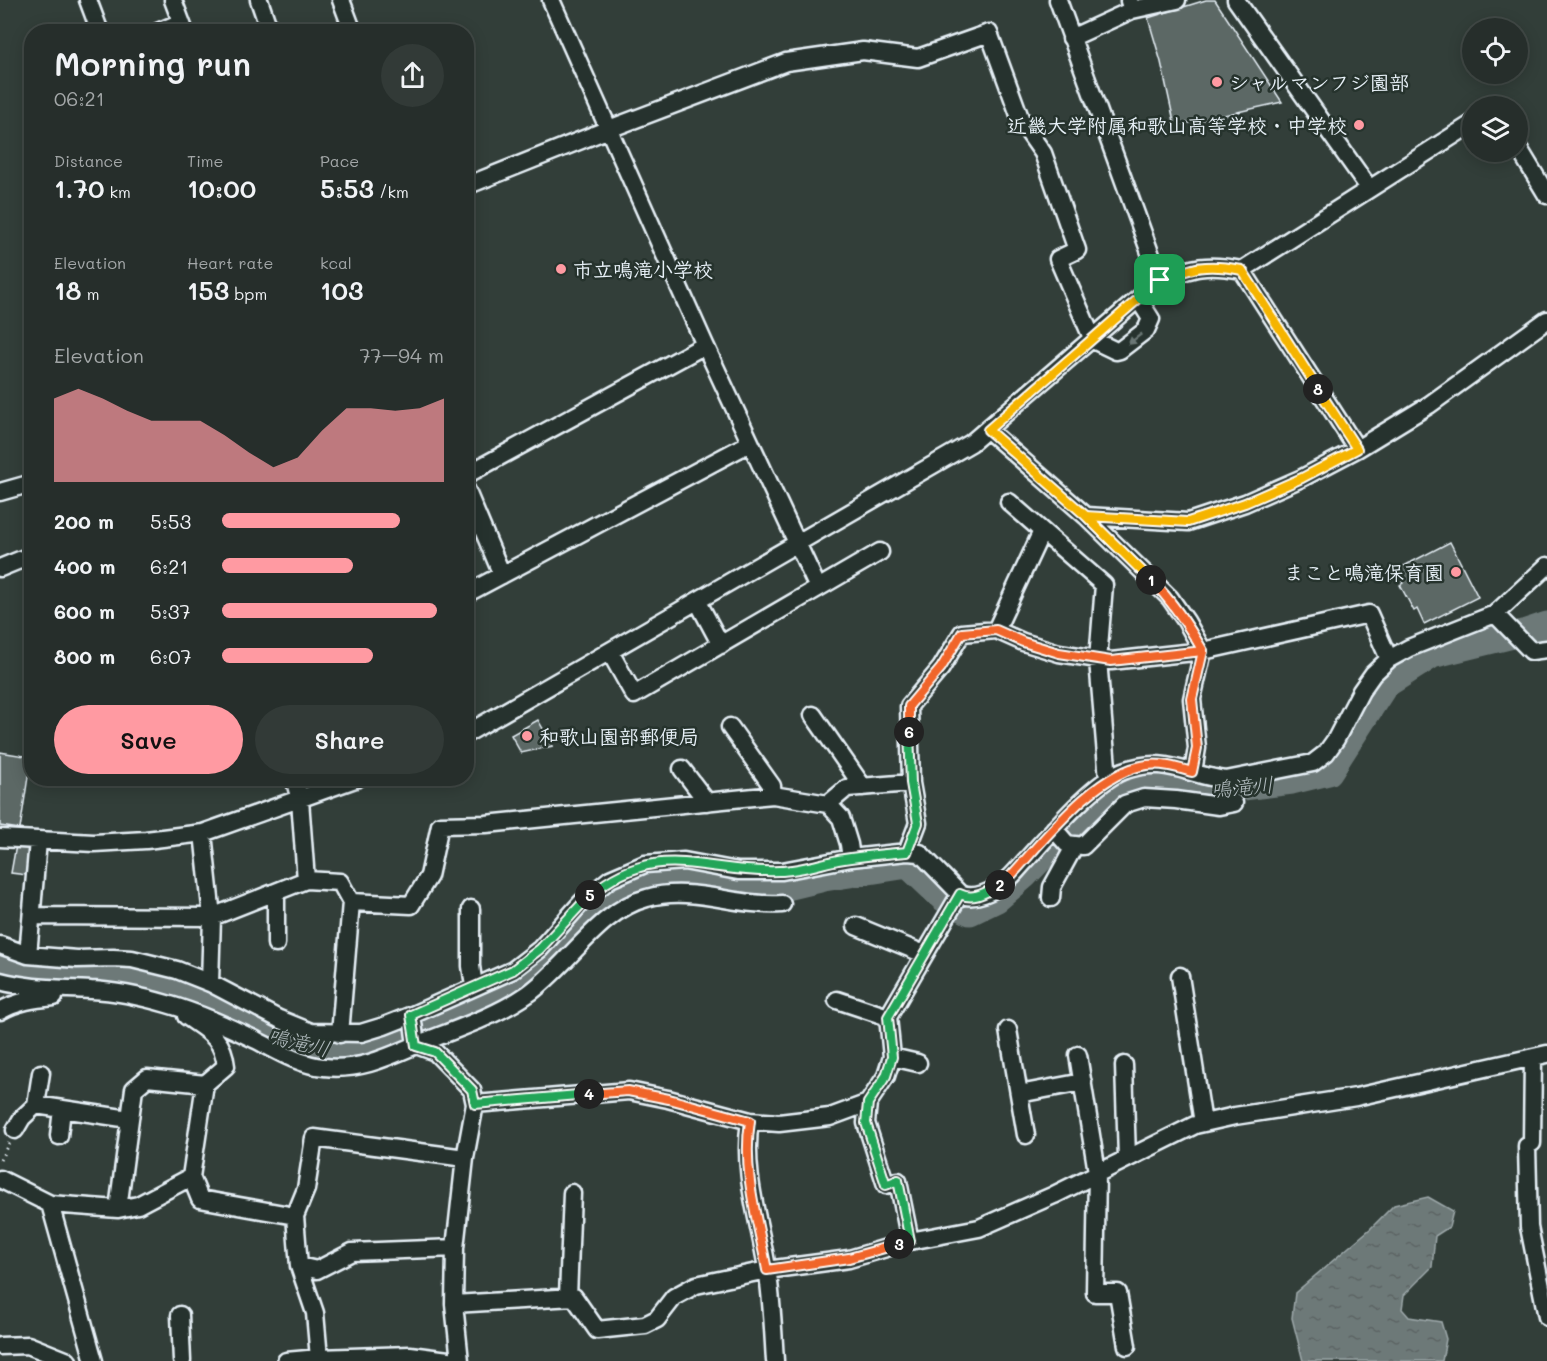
<!DOCTYPE html>
<html lang="en">
<head>
<meta charset="utf-8">
<style>
  body { margin:0; font-family:Mali,"Klee One",sans-serif; background:#323a37; color:#f1f3f6; height:100vh; display:flex; flex-direction:column; font-size:22px; white-space:nowrap }
  * { box-sizing:border-box; margin:0 }
  p { font-size:20px; color:#a4a8a9 }
  .icon { flex:none; width:33px; height:33px; fill:none; stroke:currentColor; stroke-width:2; stroke-linecap:round; stroke-linejoin:round }
  .map { position:relative; flex:1; overflow:hidden }
  .panel { position:absolute; left:24px; top:24px; width:450px; height:762px; display:flex; flex-direction:column; background:#262e2b; border-radius:24px; box-shadow:0 3px 15px #0003,0 0 0 2px #424a47 }
  .panel>* { flex:none }
  .fabs { position:absolute; left:1462px; top:18px; display:grid; gap:12px }
  .fabs a { display:grid; place-items:center; width:66px; height:66px; border-radius:50%; background:#262e2b; box-shadow:0 3px 15px #0003,0 0 0 2px #424a47; font-size:30px }
  .pin { position:absolute; display:grid; place-items:center; width:51px; height:51px; color:#fff; margin:-26px; border-radius:12px; box-shadow:0 3px 9px #0006 }
  .km { position:absolute; width:30px; height:30px; margin:-15px; border-radius:50%; background:#222; color:#fff; font-size:16px; line-height:30px; text-align:center }
  .round { display:grid; place-items:center; flex:none; width:63px; height:63px; border-radius:32px; background:#323a37 }
  .headline { display:flex; align-items:center; justify-content:space-between; height:102px; padding:0 30px }
  h1 { font-size:33px; font-weight:600; line-height:45px }
  .figures { display:grid; grid-template-columns:repeat(3,1fr); gap:9px; height:102px; padding:6px 30px }
  .figures div { display:grid; align-content:center }
  .figures b { font-size:26px; font-weight:600 }
  .figures small { font-size:16px; font-weight:400 }
  .figures p { font-size:16px }
  .chart { height:168px; padding:12px 30px }
  .chart p { display:flex; justify-content:space-between }
  .chart svg { width:100%; height:108px; margin-top:6px; fill:#ff9aa2; opacity:.7 }
  .button { display:flex; gap:12px; margin-top:auto; padding:12px 30px }
  .button a { flex:1; height:69px; border-radius:36px; background:#ff9aa2; color:#111; font-size:24px; font-weight:600; line-height:69px; text-align:center }
  .button a+a { background:#323a37; color:#f1f3f6 }
  ul { padding:0 30px; list-style:none; font-size:20px }
  li { display:grid; grid-template-columns:96px 72px 1fr; align-items:center; height:45px }
  li i { height:15px; border-radius:8px; background:#ff9aa2 }
  .map>svg:first-child { display:block }
</style>
</head>
<body>
<div class="map">
<svg width="1547" height="1361" viewBox="0 0 1547 1361">
  <defs>
    <pattern id="water-ripples" width="26" height="14" patternUnits="userSpaceOnUse" patternTransform="scale(1.5)"><rect width="26" height="14" fill="#6d7978"/><path d="M2 4q2-2 4 0t4 0M15 11q2-2 4 0t4 0" fill="none" stroke="#5b6363"/></pattern>
  </defs>
  <rect width="100%" height="100%" fill="#323e39"/>
  <filter id="ink" filterUnits="userSpaceOnUse"><feTurbulence type="fractalNoise" baseFrequency=".0167" numOctaves="2"/><feDisplacementMap in="SourceGraphic" scale="12" xChannelSelector="R" yChannelSelector="G"/><feConvolveMatrix kernelMatrix="1 2 1 2 8 2 1 2 1" color-interpolation-filters="sRGB"/></filter>
  <g filter="url(#ink)">
    <!-- water -->
    <path fill="url(#water-ripples)" stroke="#9ea9ab" stroke-width="1.5" d="M1428,1197L1453,1211L1449,1227L1435,1236L1432,1267L1404,1295L1402,1309L1409,1317L1441,1322L1446,1339L1442,1361H1303L1292,1318L1295,1293L1370,1229L1394,1205Z"/>
    <g fill="none" stroke-linecap="round" stroke-linejoin="round">
      <!-- river -->
      <path stroke="#6d7978" stroke-width="27" d="M0,963L15,969L143,983L186,995L255,1030L292,1042L334,1052L358,1050L397,1039L481,1000L532,973L609,899L639,888L665,881L774,890L824,878L908,865L943,898L970,912L997,899L1025,875L1095,802L1139,782L1177,785L1211,791L1292,781L1329,772L1385,685L1432,655L1526,632L1547,625"/>
    </g>
    <!-- building -->
    <path fill="#5c6865" stroke="#e8f1f8" stroke-width="1.5" d="M1206,0H1215L1282,102L1175,126L1161,62L1148,18Z
      M1450,542L1478,597L1424,624L1417,609L1414,611L1400,585L1403,583L1396,570Z
      M538,720L553,746L521,753L511,735Z
      M0,752L31,757L20,829L0,826Z
      M16,845L32,848L27,875L11,873Z"/>
    <g fill="none" stroke-linecap="round" stroke-linejoin="round">
      <!-- minor casing -->
      <g stroke="#e8f1f8" stroke-width="21">
        <path id="minor" d="M88,0L100,32
          M173,0L185,32
          M259,0L270,32
          M341,0L353,32
          M551,0L705,345L818,588
          M1058,0L1160,280
          M1236,0L1369,188
          M1129,1L1132,10L1177,0
          M158,32L181,22
          M1071,38L1132,10
          M1518,147L1547,195
          M466,186L609,129L786,62L863,51L918,58L989,33L1022,123L1043,153L1077,250L1058,259L1093,340L1116,351L1120,350L1146,330L1151,319L1139,300
          M1242,270L1357,449
          M988,430L1086,516L1170,598L1186,621L1203,651L1192,699L1197,748L1193,772
          M466,475L705,345
          M466,489L502,575
          M0,492L32,483
          M1009,502L1104,585L1098,660L1108,779
          M1086,516L1188,522L1245,503L1302,478L1357,449L1429,405L1547,320
          M0,568L32,555
          M466,594L750,443
          M698,602L721,645
          M1495,614L1531,651L1547,649
          M996,630L1042,531
          M610,652L634,695L880,552
          M813,715L863,787
          M730,727L772,786L773,795
          M466,734L971,443L1160,280C1193,267 1206,263 1242,270L1473,123
          M682,769L707,802
          M828,804L847,788L911,783
          M1054,829L1067,844L1083,846L1125,804L1144,798L1176,800L1219,806L1234,803
          M203,833L212,917L210,983
          M0,838L94,843L146,840L203,833L358,778
          M907,852L918,823L911,783L909,706L941,668L962,633L996,630L1023,642L1059,653L1111,661L1203,651L1369,614L1389,659
          M306,880L340,882L351,902L340,1034
          M276,892V944
          M1051,898L1052,887L1075,845
          M351,902L411,905L429,876L440,825L486,824L773,795L828,804L841,818L849,844L851,858
          M471,909V966L474,986
          M32,916L212,917L306,880L300,800L294,778
          M856,926L924,954
          M0,945L28,955L77,959L113,958L132,959L177,970L210,983L279,1019L311,1032L361,1033L384,1026L412,1015L513,970L540,949L582,902L610,879L645,864L684,861L738,871H782L851,858L907,852L920,853L960,894C974,901 994,891 1006,881C1014,875 1021,865 1028,858C1050,834 1094,782 1123,771C1166,755 1185,775 1226,780L1313,763L1326,753L1336,739L1361,691L1373,674L1389,659L1409,648L1495,614L1547,566
          M28,955L38,841
          M1180,976L1203,1123
          M0,981C30,989 60,988 91,990C116,991 143,997 167,1004C199,1013 227,1026 256,1040C277,1051 300,1065 324,1067C358,1071 386,1058 416,1045L435,1052L472,1090L475,1104L465,1158L455,1248L454,1304L460,1361
          M837,1000L888,1017
          M0,1011C18,1001 34,999 54,997
          M412,1015L416,1045C453,1030 495,1017 528,994C568,966 599,910 647,898C692,885 736,907 782,904
          M1008,1030L1026,1135
          M1078,1055L1097,1172L1095,1293H1118L1127,1346
          M892,1057L918,1063
          M1533,1058L1532,1143L1527,1146L1529,1227L1547,1317
          M1124,1065L1127,1158
          M1019,1094L1083,1082
          M868,1103L866,1123L886,1185L898,1181L910,1241
          M475,1104L629,1091L668,1099L750,1121L779,1123L830,1117L868,1103L886,1076L892,1057L888,1017L960,894
          M36,1105L41,1073
          M750,1121C742,1172 759,1219 767,1268C772,1299 773,1330 775,1361
          M15,1130L22,1118L36,1105L129,1119
          M59,1136L62,1109
          M191,1177L200,1199L295,1216L299,1266L317,1270L352,1252L455,1248
          M0,1179L50,1204L94,1361
          M50,1204L118,1209L134,1089L147,1078L205,1084L226,1066C223,1037 207,1031 186,1016
          M118,1209L138,1205L191,1177L205,1084
          M295,1216L306,1189L314,1138L465,1158
          M299,1266L315,1313L319,1358
          M568,1297L572,1193
          M454,1304L574,1297L597,1330L645,1325L657,1319L674,1297L696,1285L767,1270L849,1259L910,1241L979,1228L1054,1195L1195,1125L1235,1116L1356,1097L1547,1054
          M180,1315L182,1361
          M0,1346L28,1345L68,1361
          M286,1361L319,1358L410,1355L456,1361"/>
      </g>
      <!-- path -->
      <path stroke="#e8f1f8" stroke-width="3" stroke-dasharray="1.5 4.5" stroke-linecap="butt" d="M0,1160L9,1143"/>
      <!-- minor -->
      <use href="#minor" stroke="#26332d" stroke-width="16"/>
    </g>
    <!-- one-way arrows -->
    <defs><path id="oneway-solid" d="M-6-.8H1V-3.2L6.5 0L1 3.2V.8H-6Z" transform="scale(1.5)"/></defs>
    <use fill="#6a7674" href="#oneway-solid" transform="translate(1135 339) rotate(142)"/>
  </g>
  <g fill="none" stroke-linecap="round" stroke-linejoin="round" filter="url(#ink)">
    <!-- split-1 casing -->
    <g stroke="#fff" stroke-width="12">
      <path id="split-1" d="M1151,580L1086,516L988,430L1160,280"/>
    </g>
    <!-- split-2 casing -->
    <g stroke="#fff" stroke-width="12">
      <path id="split-2" d="M1000,885L1006,881C1042,843 1094,772 1147,765C1163,763 1178,768 1192,772L1197,748L1192,699L1203,651C1188,625 1173,602 1151,580"/>
    </g>
    <!-- split-3 casing -->
    <g stroke="#fff" stroke-width="12">
      <path id="split-3" d="M899,1244L910,1241L898,1180L886,1185L866,1123L868,1103L886,1076L892,1057L888,1017L960,894C974,901 986,892 1000,885"/>
    </g>
    <!-- split-4 casing -->
    <g stroke="#fff" stroke-width="12">
      <path id="split-4" d="M589,1094L628,1091L669,1099L750,1121C742,1172 758,1221 767,1270L849,1258L899,1244"/>
    </g>
    <!-- split-5 casing -->
    <g stroke="#fff" stroke-width="12">
      <path id="split-5" d="M589,1094L475,1104L472,1090L435,1052L416,1046L411,1015L513,970L540,949L590,895"/>
    </g>
    <!-- split-6 casing -->
    <g stroke="#fff" stroke-width="12">
      <path id="split-6" d="M590,895C659,838 702,874 779,871C799,871 819,864 838,860C861,856 884,854 907,852L918,823L911,783L909,732"/>
    </g>
    <!-- split-7 casing -->
    <g stroke="#fff" stroke-width="12">
      <path id="split-7" d="M909,732V706L941,668L962,633L996,630L1023,642L1059,653L1111,661L1203,651C1188,625 1173,602 1152,581"/>
    </g>
    <!-- split-8 casing -->
    <g stroke="#fff" stroke-width="12">
      <path id="split-8" d="M1152,581L1086,516L1188,522L1245,503L1302,478L1357,449L1318,389"/>
    </g>
    <!-- split-9 casing -->
    <g stroke="#fff" stroke-width="12">
      <path id="split-9" d="M1160,280C1194,267 1205,263 1242,270L1318,389"/>
    </g>
    <!-- split-1 -->
    <use href="#split-1" stroke="#f5b400" stroke-width="8"/>
    <!-- split-2 -->
    <use href="#split-2" stroke="#f0652b" stroke-width="8"/>
    <!-- split-3 -->
    <use href="#split-3" stroke="#22a559" stroke-width="8"/>
    <!-- split-4 -->
    <use href="#split-4" stroke="#f0652b" stroke-width="8"/>
    <!-- split-5 -->
    <use href="#split-5" stroke="#22a559" stroke-width="8"/>
    <!-- split-6 -->
    <use href="#split-6" stroke="#22a559" stroke-width="8"/>
    <!-- split-7 -->
    <use href="#split-7" stroke="#f0652b" stroke-width="8"/>
    <!-- split-8 -->
    <use href="#split-8" stroke="#f5b400" stroke-width="8"/>
    <!-- split-9 -->
    <use href="#split-9" stroke="#f5b400" stroke-width="8"/>
  </g>
  <!-- markers -->
  <g fill="#ff9aa2" stroke="#26332d" stroke-width="2">
    <circle cx="1217" cy="82" r="6"/>
    <circle cx="1359" cy="125" r="6"/>
    <circle cx="561" cy="269" r="6"/>
    <circle cx="1456" cy="572" r="6"/>
    <circle cx="527" cy="736" r="6"/>
  </g>
  <g text-anchor="middle" dominant-baseline="central" stroke-width="5" stroke-linejoin="round" paint-order="stroke">
    <!-- poi labels -->
    <g font-size="20" font-weight="bold" fill="#e8f1f8" stroke="#26332d" text-anchor="start">
      <text x="1229" y="82">シャルマンフジ園部</text>
      <text x="1347" y="125" text-anchor="end">近畿大学附属和歌山高等学校・中学校</text>
      <text x="573" y="269">市立鳴滝小学校</text>
      <text x="1444" y="572" text-anchor="end">まこと鳴滝保育園</text>
      <text x="539" y="736">和歌山園部郵便局</text>
    </g>
    <!-- water labels -->
    <g font-size="21" font-style="italic" fill="#b1bbbe" stroke="#26332d">
      <text transform="translate(1242 786) rotate(-5)">鳴滝川</text>
      <text transform="translate(299 1041) rotate(14)">鳴滝川</text>
    </g>
  </g>
</svg>
<div class="fabs">
<a><svg class="icon" aria-label="locate" viewBox="0 0 24 24"><circle cx="12" cy="12" r="6"/><path d="M12 2v4M12 18v4M2 12h4M18 12h4"/></svg></a>
<a><svg class="icon" aria-label="layers" viewBox="0 0 24 24"><path d="M12 4l9 5-9 5-9-5zM3 14l9 5 9-5"/></svg></a>
</div>
<div class="pin" style="left:1160px;top:280px;background:#1e9e55"><svg class="icon" aria-label="arrive" viewBox="0 0 24 24"><path d="M6 21V4h12l-3 4 3 4H6"/></svg></div>
<b class="km" style="left:1151px;top:580px">1</b>
<b class="km" style="left:1000px;top:885px">2</b>
<b class="km" style="left:899px;top:1244px">3</b>
<b class="km" style="left:589px;top:1094px">4</b>
<b class="km" style="left:590px;top:895px">5</b>
<b class="km" style="left:909px;top:732px">6</b>
<b class="km" style="left:1318px;top:389px">8</b>
<section class="panel">
<div class="headline"><div><h1>Morning run</h1><p>06:21</p></div><a class="round"><svg class="icon" aria-label="share" viewBox="0 0 24 24"><path d="M12 15V3M7 8l5-5 5 5M5 13v7h14v-7"/></svg></a></div>
<div class="figures">
<div><p>Distance</p><b>1.70<small> km</small></b></div>
<div><p>Time</p><b>10:00</b></div>
<div><p>Pace</p><b>5:53<small> /km</small></b></div>
</div>
<div class="figures">
<div><p>Elevation</p><b>18<small> m</small></b></div>
<div><p>Heart rate</p><b>153<small> bpm</small></b></div>
<div><p>kcal</p><b>103</b></div>
</div>
<div class="chart"><p><span>Elevation</span>77–94 m</p>
<svg viewBox="0 0 160 44" preserveAspectRatio="none"><path d="M0 44V10L10 6L20 10L30 15L40 19L50 19L60 19L70 25L80 32L90 38L100 34L110 23L120 14L130 14L140 15L150 14L160 10V44z"/></svg>
</div>
<ul>
<li><b>200 m</b>5:53<i style="width:80%"></i></li>
<li><b>400 m</b>6:21<i style="width:59%"></i></li>
<li><b>600 m</b>5:37<i style="width:97%"></i></li>
<li><b>800 m</b>6:07<i style="width:68%"></i></li>
</ul>
<div class="button"><a>Save</a><a>Share</a></div>
</section>
</div>
</body>
</html>
